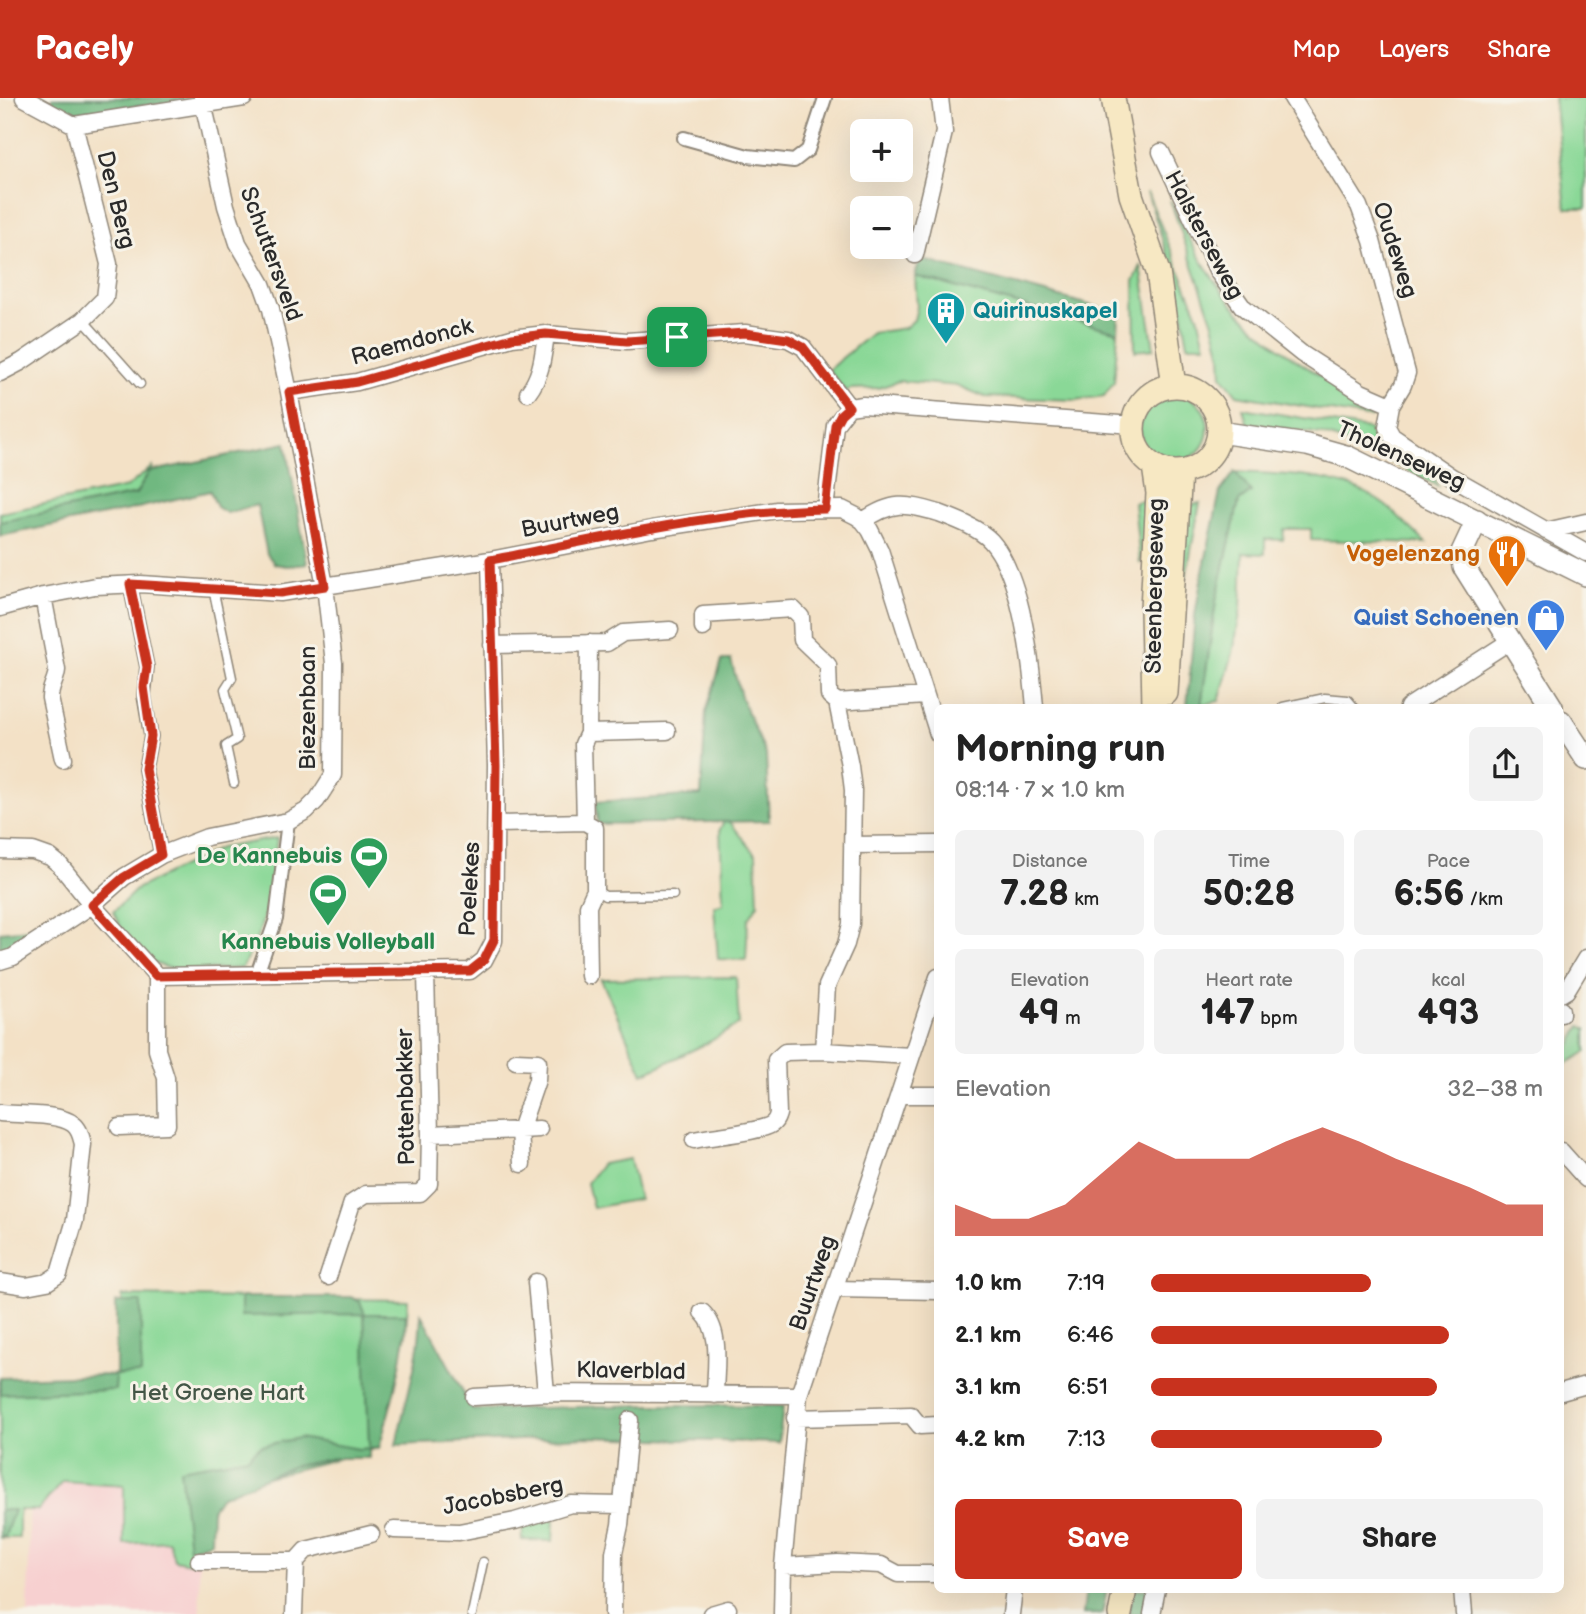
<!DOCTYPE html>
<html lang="en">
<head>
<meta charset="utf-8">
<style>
  body { margin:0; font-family:"Balsamiq Sans",sans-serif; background:#f2f2f2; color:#222; height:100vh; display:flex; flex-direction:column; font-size:26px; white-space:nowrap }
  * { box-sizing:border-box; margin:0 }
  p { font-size:23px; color:#767676 }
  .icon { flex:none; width:38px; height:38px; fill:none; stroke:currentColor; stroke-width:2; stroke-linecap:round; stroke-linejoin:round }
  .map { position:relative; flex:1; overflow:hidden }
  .sheet { position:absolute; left:934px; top:606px; width:630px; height:889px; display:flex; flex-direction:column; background:#fff; border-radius:10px; box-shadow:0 7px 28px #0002 }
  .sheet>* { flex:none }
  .tools { position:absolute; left:850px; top:21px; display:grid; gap:14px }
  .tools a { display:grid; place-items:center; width:63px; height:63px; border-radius:10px; background:#fff; box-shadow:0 7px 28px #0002; font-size:35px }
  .pin { position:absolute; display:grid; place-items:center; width:60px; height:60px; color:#fff; margin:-30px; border-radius:14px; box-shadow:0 4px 10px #0006 }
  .round { display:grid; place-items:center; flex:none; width:74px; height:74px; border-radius:10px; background:#f2f2f2 }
  .summary { display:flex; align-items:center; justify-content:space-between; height:119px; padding:0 21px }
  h1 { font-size:38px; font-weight:800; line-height:52px }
  .figures { display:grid; grid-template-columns:repeat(3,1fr); gap:10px; height:119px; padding:7px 21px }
  .figures div { display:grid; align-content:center; border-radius:10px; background:#f2f2f2; text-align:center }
  .figures b { font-size:35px; font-weight:800 }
  .figures small { font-size:19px; font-weight:400 }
  .figures p { font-size:19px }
  .chart { height:196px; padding:14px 21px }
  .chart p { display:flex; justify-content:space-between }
  .chart svg { width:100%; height:126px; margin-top:7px; fill:#c8321e; opacity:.7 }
  .cta { display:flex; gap:14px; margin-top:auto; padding:14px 21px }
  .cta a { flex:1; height:80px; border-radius:10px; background:#c8321e; color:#fff; font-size:28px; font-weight:800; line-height:80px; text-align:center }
  .cta a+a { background:#f2f2f2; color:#222 }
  ul { padding:0 21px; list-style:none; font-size:23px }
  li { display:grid; grid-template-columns:112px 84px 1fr; align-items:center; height:52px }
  li i { height:18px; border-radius:9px; background:#c8321e }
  header { display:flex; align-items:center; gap:42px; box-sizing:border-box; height:98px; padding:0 35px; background:#c8321e; color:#fff }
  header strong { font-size:33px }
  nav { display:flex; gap:38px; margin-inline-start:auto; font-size:24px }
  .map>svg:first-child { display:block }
</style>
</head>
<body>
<header>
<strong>Pacely</strong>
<nav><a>Map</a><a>Layers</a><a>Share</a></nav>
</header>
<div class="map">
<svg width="1586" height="1516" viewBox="0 0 1586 1516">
  <rect width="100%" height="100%" fill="#f7f3e8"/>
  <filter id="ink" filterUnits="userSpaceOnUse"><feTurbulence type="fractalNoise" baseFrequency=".0143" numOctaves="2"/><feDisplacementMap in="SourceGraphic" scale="14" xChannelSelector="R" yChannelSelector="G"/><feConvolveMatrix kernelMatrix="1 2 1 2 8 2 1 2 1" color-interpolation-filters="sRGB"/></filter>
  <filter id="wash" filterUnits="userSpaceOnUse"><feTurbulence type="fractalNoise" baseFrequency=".00686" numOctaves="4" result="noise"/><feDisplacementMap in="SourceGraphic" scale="28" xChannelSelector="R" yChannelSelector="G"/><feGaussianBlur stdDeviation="1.57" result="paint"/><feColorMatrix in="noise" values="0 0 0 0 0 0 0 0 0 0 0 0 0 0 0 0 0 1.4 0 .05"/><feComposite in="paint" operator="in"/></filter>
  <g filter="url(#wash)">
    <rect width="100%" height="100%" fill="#f3e1c6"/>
    <!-- built -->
    <path fill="#f7d0d0" d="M30,1382L146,1388L184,1451L199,1463L200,1516H28Z"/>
    <!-- green -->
    <path fill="#8ad897" stroke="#5a8261" stroke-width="2" d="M1554,0H1586V110H1566Z
      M1147,94L1198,217L1205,247H1188L1178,190Z
      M1170,102C1191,145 1213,189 1248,223C1285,259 1331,284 1375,312L1372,320L1237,297L1222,278L1221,258L1213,225Z
      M1141,168L1154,251L1135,253L1134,183Z
      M915,178L1118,234L1114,284L1104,298L1076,302L985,299L959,288L899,283L879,290L850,291L846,294L828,272L872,235L905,230L914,222L917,209Z
      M1140 330a34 34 0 1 1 68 0a34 34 0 1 1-68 0Z
      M1243,310L1368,331L1421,363L1433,375L1438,388L1362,350L1321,336L1247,325Z
      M152,369L153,374H149L136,396L0,424V415L127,389Z
      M1235,374C1284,377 1341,375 1382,405C1398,416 1412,432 1426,445L1311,442V431H1284L1283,442L1265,441V456L1243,455L1241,510L1233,555L1219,603L1201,607L1216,503L1239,403L1251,394Z
      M1138,403L1152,405L1145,452L1140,466L1134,405Z
      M1200,405L1179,516L1186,409Z
      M726,719L756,757L758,806L748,822L746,862L718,861L714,808L723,805L720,731Z
      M277,740C271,786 267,830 242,870C205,871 159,881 132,848C124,839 119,825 113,814L138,790L220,750Z
      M736,879L739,926L709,944L643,976L601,881Z
      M1581,928L1586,931V954L1561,969V965Z
      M630,1061L639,1101L593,1110L587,1085L602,1066Z
      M122,1198L408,1202L406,1236L379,1350L217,1392L206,1440L188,1438L191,1465L174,1462L169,1443L124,1446V1387L63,1383L38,1412H19V1440H0V1283L125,1276Z
      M554,1419L553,1443L522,1442L523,1429Z"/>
    <!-- forest -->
    <path fill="#6fb880" stroke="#4d7256" stroke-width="2" d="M52,0H187V3L70,15L52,5Z
      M920,161L1119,215L1118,234L915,178Z
      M286,345L307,466L287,468L275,466L267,456L257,407L227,415L217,409L210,393L129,412L0,438V424L136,396L149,374Z
      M1235,374L1251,394L1239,403L1216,503L1201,609H1187L1195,517L1201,483L1220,394Z
      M722,562H731L742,602L766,656L769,723L598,726L595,704L701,697L706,614Z
      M39,830L0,853V834Z
      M241,1199H351L360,1204L365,1216H406C405,1262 391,1306 379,1350L369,1351V1360H334L291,1369L220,1399L212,1411L211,1444L189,1451L180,1371L248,1359L260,1348L299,1340L359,1351L369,1350L364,1216L241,1218Z
      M116,1204H141V1276L116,1277L115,1292L0,1296V1280L116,1277Z
      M421,1216L473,1312L649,1307L783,1308L779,1345L589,1339L396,1347C405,1303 420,1261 421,1216Z
      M0,1412H14L5,1438H0Z
      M1086,1491H1107L1102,1516H1083Z
      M1133,1491H1151L1145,1516H1129Z"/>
  </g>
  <g filter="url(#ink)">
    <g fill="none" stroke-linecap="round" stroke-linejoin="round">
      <!-- service casing -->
      <g stroke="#8f8678" stroke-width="11">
        <path id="service" d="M83,222L140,286
          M213,490L232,580L225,591L237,641L226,648L234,685
          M1283,609L1325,600L1348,602L1354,609
          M595,792L605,798L673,797
          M472,1516L483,1464"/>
      </g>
      <!-- pedestrian casing -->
      <g stroke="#8f8678" stroke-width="16">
        <path id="pedestrian" d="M684,40L748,58L794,63L808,52L825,0
          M130,486L147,569L144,597L151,638L145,671L161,757
          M257,876L276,821L288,723"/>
      </g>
      <!-- minor casing -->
      <g stroke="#8f8678" stroke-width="19">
        <path id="minor" d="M24,0L74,27L244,0
          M1292,0L1359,108L1372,143L1407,275L1403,287L1391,307L1387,329L1392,338L1452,379L1586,455
          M1161,54L1218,174L1242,208L1302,256L1361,294L1391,307
          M915,157L944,34L940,0
          M0,275L21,264L83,222L105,200L109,166L74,27
          M289,294L357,284L512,240L546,236L627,243L745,235L788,241L803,249L849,309
          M528,295C542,277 543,257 546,236
          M825,411L835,327L849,309L863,307L1133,327
          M863,423C892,403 905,405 939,415C955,421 979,430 991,443C1022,478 1031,563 1035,609
          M1546,433L1586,424
          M43,498L57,572C56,583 50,589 50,600L63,661
          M0,510L43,498L95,488L141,486L280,495L490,462L652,431L777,412L842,411L856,418L863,423L870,432L880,452L938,636
          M703,530V517L793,511L801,519L802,542L828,567L829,597L837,604L850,668L853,692L851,826L846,846L827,888L823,953
          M492,547L607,545L623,535L670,532
          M837,604L925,598
          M1408,609L1510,543
          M588,635L667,633
          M585,724L583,646L588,635L589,545
          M496,726L585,724L595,730V792L588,808L589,878
          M852,747L938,746
          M0,752L33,753L50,759L60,767L92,807L157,878L470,873L484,862L494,843L496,667L490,462
          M0,863L13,859L92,807L124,779L161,757L207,739L288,723L306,713L317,702L333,677L334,565L325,488L289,294L271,211L262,186L238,145L226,108L202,0
          M1561,896L1566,893L1586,860
          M1561,912V916
          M899,997H938
          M0,1015C19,1017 59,1015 73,1026C80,1031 81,1039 83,1046L75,1122L59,1176L47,1184L26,1188L0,1184
          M119,1029L167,1027L166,980L157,952V878
          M430,1036L520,1032L537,982L538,964L516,963
          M694,1042C711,1038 761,1034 772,1026C777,1022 776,1021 778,1016L776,962L785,954L823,953L911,958
          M1561,1053L1586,1081
          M522,1066L520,1032L539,1031
          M328,1179L352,1105L366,1096L420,1095L429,1086L430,1036L426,875
          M536,1184L546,1295
          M835,1191L938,1193
          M702,1214C723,1233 715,1272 715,1297
          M1561,1294L1586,1287
          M474,1299L546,1295L799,1297
          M795,1320L911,1317L920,1328L938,1327
          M394,1432L459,1434L515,1423L571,1406L621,1407
          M199,1463H296
          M783,1468L838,1465L881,1467L898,1476H938
          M1462,1491L1464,1516
          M294,1516L296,1463L306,1452L371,1436
          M613,1516L614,1455L620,1427L630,1322
          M711,1516L728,1511
          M782,1516L783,1468L799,1297L938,879
          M1011,1516L1014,1491
          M1152,1516L1157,1491"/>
      </g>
      <!-- tertiary casing -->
      <g stroke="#8f8678" stroke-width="24">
        <path id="tertiary" d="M1219,334L1307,347L1346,358L1586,477
          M1477,422L1462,454L1464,469L1552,609
          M1561,623L1586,661"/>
      </g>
      <!-- secondary casing -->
      <g stroke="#8f8678" stroke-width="26">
        <path id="secondary" d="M1113,0L1131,97L1158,174L1174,288
          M1133 331a43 43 0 1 1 86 0a43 43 0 1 1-86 0Z
          M1154,368L1158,395L1152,511L1154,609
          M1166,595L1180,374
          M1120,1516L1125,1491"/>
      </g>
      <!-- service -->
      <use href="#service" stroke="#fff" stroke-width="8"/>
      <!-- pedestrian -->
      <use href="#pedestrian" stroke="#fff" stroke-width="12"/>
      <!-- minor -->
      <use href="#minor" stroke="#fff" stroke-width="16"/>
      <!-- tertiary -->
      <use href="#tertiary" stroke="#fff" stroke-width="21"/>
      <!-- secondary -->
      <use href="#secondary" stroke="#f7e8c3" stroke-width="23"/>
    </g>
  </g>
  <g fill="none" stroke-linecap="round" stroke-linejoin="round" filter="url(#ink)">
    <!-- route casing -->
    <g stroke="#fff" stroke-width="14">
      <path id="route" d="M745,235L788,241L803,249L849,309L841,316L835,327L825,411C712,413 601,441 490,462L496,667L494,842L484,862L470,873L156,878L92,807L124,779L161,757L145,671L151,638L144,589L147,569L130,486L280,495L325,488L289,294L357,284L512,240L546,236L627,243Z"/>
    </g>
    <!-- route -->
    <use href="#route" stroke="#c8321e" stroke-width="9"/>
  </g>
  <!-- icons -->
  <defs>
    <g id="building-pin" transform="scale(2.0125)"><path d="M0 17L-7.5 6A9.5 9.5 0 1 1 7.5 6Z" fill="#0f9aa8" stroke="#f7f3e8"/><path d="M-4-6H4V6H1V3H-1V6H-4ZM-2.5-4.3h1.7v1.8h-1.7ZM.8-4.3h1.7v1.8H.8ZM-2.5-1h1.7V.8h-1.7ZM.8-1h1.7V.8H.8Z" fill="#fff"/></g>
    <g id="restaurant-pin" transform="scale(2.0125)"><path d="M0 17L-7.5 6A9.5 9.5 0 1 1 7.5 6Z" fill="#e8710a" stroke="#f7f3e8"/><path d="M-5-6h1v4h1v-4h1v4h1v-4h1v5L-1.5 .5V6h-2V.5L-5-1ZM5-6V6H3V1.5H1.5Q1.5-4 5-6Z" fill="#fff"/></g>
    <g id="shop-pin" transform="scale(2.0125)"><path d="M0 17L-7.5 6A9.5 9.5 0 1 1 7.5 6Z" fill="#3f7fe0" stroke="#f7f3e8"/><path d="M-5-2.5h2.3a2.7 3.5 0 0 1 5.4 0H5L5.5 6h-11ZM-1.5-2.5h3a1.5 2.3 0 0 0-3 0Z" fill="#fff"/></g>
    <g id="stadium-pin" transform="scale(2.0125)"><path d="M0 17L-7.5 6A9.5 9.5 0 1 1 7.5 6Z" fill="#2e9e5b" stroke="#f7f3e8"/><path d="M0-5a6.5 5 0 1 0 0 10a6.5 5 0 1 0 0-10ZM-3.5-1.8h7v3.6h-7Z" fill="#fff"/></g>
  </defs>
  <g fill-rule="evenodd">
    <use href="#building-pin" x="946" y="213"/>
    <use href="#restaurant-pin" x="1507" y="456"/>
    <use href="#shop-pin" x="1546" y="520"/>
    <use href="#stadium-pin" x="369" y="758"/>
    <use href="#stadium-pin" x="328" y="795"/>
  </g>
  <g text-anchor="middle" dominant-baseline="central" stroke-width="6" stroke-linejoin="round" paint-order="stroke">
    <!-- street labels -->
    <g font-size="23" fill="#2b2b2b" stroke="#f7f3e8">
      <text transform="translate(116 102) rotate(76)">Den Berg</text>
      <text transform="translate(1204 137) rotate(62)">Halsterseweg</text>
      <text transform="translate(1395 152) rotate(72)">Oudeweg</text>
      <text transform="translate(271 156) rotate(70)">Schuttersveld</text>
      <text transform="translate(412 244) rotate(-15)">Raemdonck</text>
      <text transform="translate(1401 358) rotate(24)">Tholenseweg</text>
      <text transform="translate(570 423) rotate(-11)">Buurtweg</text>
      <text transform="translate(1155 488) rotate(-89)">Steenbergseweg</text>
      <text transform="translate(308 610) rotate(-90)">Biezenbaan</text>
      <text transform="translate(470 791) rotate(-87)">Poelekes</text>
      <text transform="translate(406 999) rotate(-91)">Pottenbakker</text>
      <text transform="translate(813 1185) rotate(-71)">Buurtweg</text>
      <text transform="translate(631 1273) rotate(1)">Klaverblad</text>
      <text transform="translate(503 1398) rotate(-11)">Jacobsberg</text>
    </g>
    <!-- culture labels -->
    <g font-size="23" font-weight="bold" fill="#0d838f" stroke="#f7f3e8" text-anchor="start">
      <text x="973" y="213">Quirinuskapel</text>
    </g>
    <!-- food labels -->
    <g font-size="23" font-weight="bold" fill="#c56008" stroke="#f7f3e8" text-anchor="end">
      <text x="1480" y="456">Vogelenzang</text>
    </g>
    <!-- shop labels -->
    <g font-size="23" font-weight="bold" fill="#366cbe" stroke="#f7f3e8" text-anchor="end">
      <text x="1519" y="520">Quist Schoenen</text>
    </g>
    <!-- leisure labels -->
    <g font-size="23" font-weight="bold" fill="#27864d" stroke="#f7f3e8" text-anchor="end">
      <text x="342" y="758">De Kannebuis</text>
      <text x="328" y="844" text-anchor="middle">Kannebuis Volleyball</text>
    </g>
    <!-- park labels -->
    <g font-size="23" fill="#435646" stroke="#f7f3e8">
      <text x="218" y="1295">Het Groene Hart</text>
    </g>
  </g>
</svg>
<div class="tools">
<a>+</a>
<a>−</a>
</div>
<div class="pin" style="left:677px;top:239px;background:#1e9e55"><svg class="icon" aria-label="arrive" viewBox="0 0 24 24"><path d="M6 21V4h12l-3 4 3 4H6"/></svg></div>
<section class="sheet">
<div class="summary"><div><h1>Morning run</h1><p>08:14 · 7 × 1.0 km</p></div><a class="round"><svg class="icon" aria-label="share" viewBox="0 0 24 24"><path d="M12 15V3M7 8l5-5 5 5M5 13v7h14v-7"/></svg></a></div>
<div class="figures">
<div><p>Distance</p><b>7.28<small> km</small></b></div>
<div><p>Time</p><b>50:28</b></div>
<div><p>Pace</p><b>6:56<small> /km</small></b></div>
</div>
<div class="figures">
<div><p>Elevation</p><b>49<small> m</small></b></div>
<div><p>Heart rate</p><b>147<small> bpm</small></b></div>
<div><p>kcal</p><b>493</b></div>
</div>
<div class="chart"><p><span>Elevation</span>32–38 m</p>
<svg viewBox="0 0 160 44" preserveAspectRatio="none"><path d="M0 44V33L10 38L20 38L30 33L40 22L50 11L60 17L70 17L80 17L90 11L100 6L110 11L120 17L130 22L140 27L150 33L160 33V44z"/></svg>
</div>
<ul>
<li><b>1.0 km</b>7:19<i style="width:56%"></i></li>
<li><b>2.1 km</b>6:46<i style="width:76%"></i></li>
<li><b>3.1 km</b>6:51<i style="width:73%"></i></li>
<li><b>4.2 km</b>7:13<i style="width:59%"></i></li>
</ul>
<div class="cta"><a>Save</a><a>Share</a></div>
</section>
</div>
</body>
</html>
